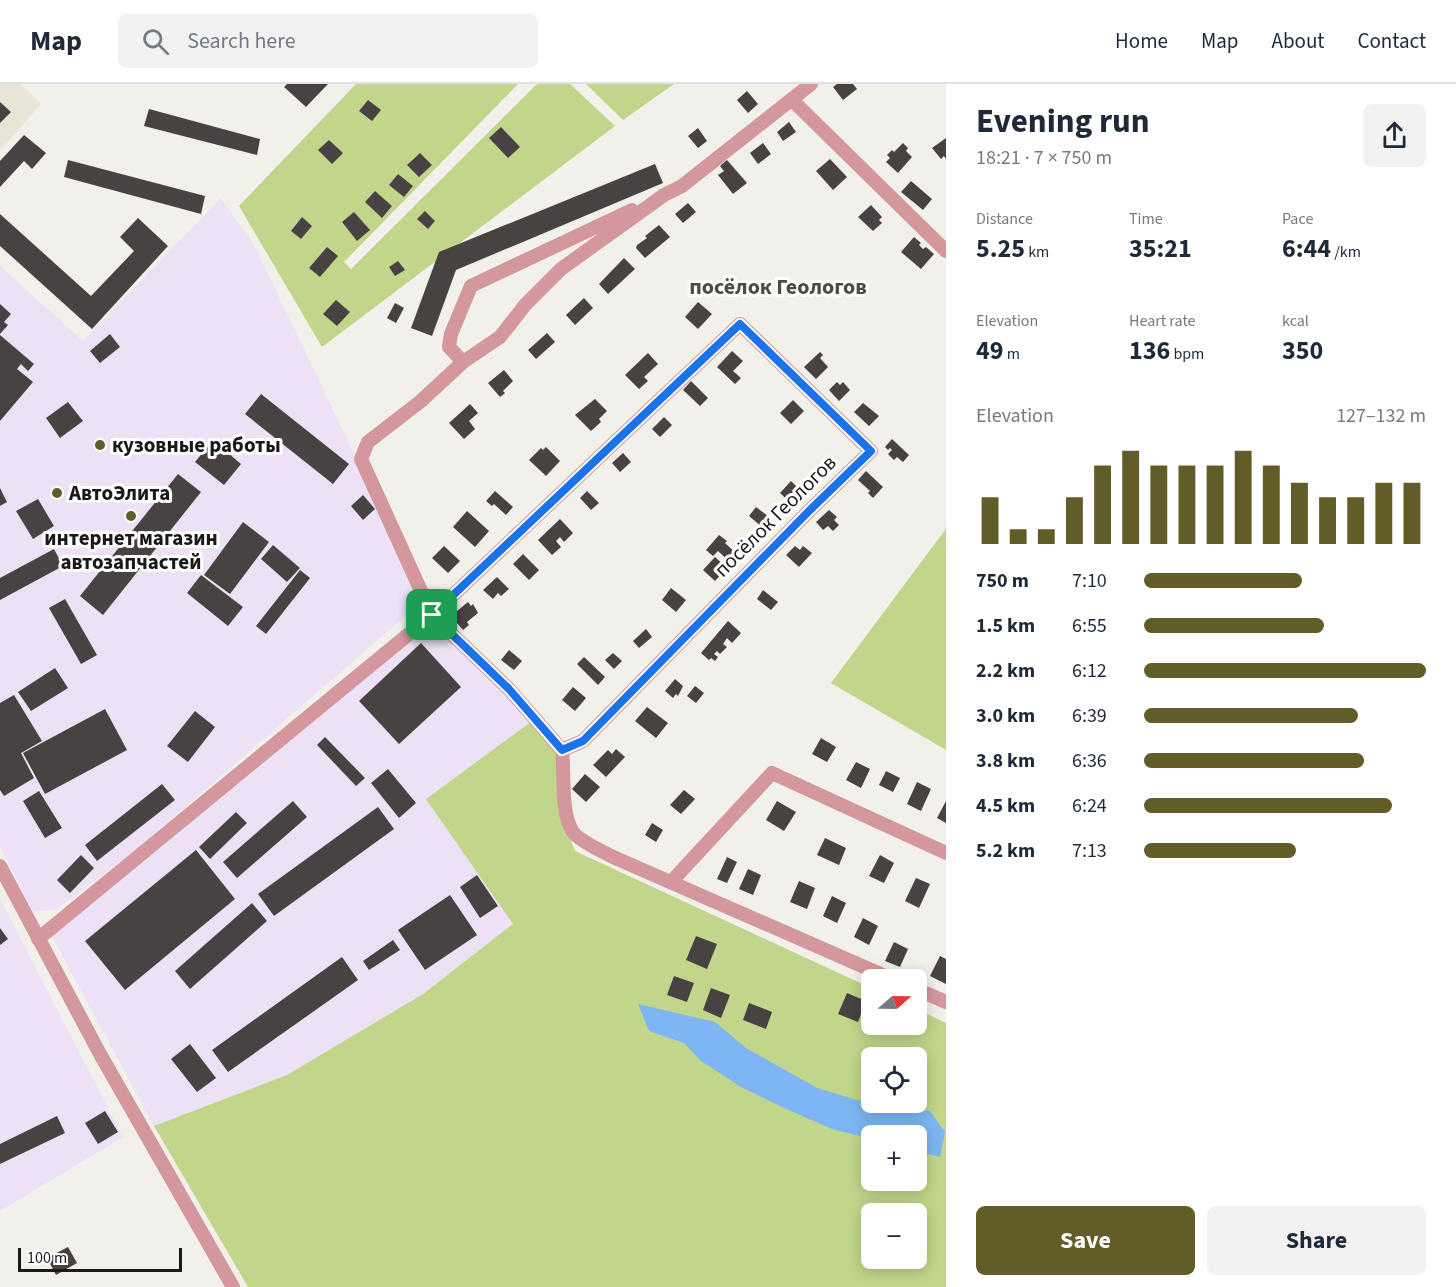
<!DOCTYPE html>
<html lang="en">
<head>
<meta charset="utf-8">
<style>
  body { margin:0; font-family:"Source Sans 3",sans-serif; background:#f2f2f3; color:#1f2937; height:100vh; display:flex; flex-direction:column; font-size:22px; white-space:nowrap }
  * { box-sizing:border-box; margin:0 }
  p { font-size:20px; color:#747a83 }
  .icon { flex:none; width:33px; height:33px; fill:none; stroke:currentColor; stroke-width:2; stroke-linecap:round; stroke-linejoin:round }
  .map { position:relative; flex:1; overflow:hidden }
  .details { display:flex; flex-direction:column; background:#fff; width:510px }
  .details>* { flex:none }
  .needle { width:39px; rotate:70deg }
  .buttons { position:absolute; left:861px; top:885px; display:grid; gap:12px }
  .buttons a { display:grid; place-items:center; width:66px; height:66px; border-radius:9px; background:#fff; box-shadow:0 3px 15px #0003; font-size:30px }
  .scale { position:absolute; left:18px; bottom:15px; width:164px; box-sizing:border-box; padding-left:6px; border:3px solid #1a1918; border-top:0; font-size:16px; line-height:21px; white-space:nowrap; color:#1a1918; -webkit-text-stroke:4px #fff; paint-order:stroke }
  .pin { position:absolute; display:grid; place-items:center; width:51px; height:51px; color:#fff; margin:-26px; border-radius:12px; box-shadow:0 3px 9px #0006 }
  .round { display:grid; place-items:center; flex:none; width:63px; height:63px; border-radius:9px; background:#f2f2f3 }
  .headline { display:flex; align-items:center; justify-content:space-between; height:102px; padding:0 30px }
  h1 { font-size:33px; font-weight:700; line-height:45px }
  .figures { display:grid; grid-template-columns:repeat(3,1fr); gap:9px; height:102px; padding:6px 30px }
  .figures div { display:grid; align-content:center }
  .figures b { font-size:26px; font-weight:700 }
  .figures small { font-size:16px; font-weight:400 }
  .figures p { font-size:16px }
  .chart { height:168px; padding:12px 30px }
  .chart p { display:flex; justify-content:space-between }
  .chart svg { width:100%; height:108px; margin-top:6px; stroke:#625c29; stroke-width:6 }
  .button { display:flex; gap:12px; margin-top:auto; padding:12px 30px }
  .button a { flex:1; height:69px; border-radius:9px; background:#625c29; color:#fff; font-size:24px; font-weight:700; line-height:69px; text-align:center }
  .button a+a { background:#f2f2f3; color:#1f2937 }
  ul { padding:0 30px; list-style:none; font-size:20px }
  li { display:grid; grid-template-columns:96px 72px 1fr; align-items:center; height:45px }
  li i { height:15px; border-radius:8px; background:#625c29 }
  header { display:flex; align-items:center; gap:36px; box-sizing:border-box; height:84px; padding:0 30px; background:#fff; border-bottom:2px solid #e0e1e3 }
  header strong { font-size:28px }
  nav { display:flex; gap:33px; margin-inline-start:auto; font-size:21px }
  .search { width:420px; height:54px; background:#f2f2f3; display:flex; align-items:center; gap:15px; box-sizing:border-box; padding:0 21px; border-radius:9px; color:#747a83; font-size:22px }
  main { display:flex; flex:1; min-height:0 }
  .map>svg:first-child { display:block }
</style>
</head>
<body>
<header>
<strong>Map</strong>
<div class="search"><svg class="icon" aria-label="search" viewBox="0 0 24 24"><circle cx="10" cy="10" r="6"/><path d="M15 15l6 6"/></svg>Search here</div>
<nav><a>Home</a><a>Map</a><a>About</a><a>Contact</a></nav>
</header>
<main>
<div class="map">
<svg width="946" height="1203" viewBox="0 0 946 1203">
  <rect width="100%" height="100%" fill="#f1f0eb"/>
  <!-- industrial -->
  <path fill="#ece1f5" d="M221,114L255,163L357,376L418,513L410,528L138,764L57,825L33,828L0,762V182L83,257Z
    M435,531L535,635L427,715L514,840L423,910L287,991L154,1042L50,849Z
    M0,815L123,1053L0,1127Z"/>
  <!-- built -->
  <path fill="#e9e4d8" d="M0,0H21L41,20L0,66Z"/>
  <!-- green -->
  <path fill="#c1d68a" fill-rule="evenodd" d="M356,0H518L344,178L351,185L537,0H570L615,42L322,263L239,122Z
    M586,0H674L623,36Z
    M946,441V666L831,599L945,446Z
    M535,635L562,675L558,724L575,767L871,904L872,940H916L917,925L946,939V1203H248L154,1042L287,991L423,910L513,840L426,715ZM872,974H916V1018H872ZM872,1052H916V1096H872ZM872,1130H916V1174H872Z"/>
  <!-- water -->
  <path fill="#7db6f2" d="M638,920L715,938L746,964L817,1004L880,1023L930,1027L945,1048L940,1073L917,1067L916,1052H872L871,1055L832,1045L782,1023L741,1003L701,977L684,959L649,947Z"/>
  <!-- building -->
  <path fill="#484342" d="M287,0H328L306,23L284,3Z
    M837,0H853L857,5L843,16L833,3Z
    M747,7L758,20L748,29L737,16Z
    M368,16L381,26L372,37L359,27Z
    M0,18L11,28L0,39Z
    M149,25L260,55L257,71L144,42Z
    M789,38L796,48L783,57L777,48Z
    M501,43L520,63L508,74L489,54Z
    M698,44L707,57L698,64L688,52Z
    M24,51L46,69L32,85L24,77L0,103V77Z
    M946,54V75L944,72L941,75L932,64Z
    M329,56L343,69L332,80L318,66Z
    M763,59L771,70L758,80L750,69Z
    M903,59L908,64L906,67L912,73L898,89L886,78L890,74L887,71L892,66L894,68Z
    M420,69L432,81L419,93L407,81Z
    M830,75L847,93L833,106L816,87Z
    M68,76L205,112L201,130L64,93Z
    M727,76L747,99L733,110L718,91L724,87L720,82Z
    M655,80L663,99L456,186L432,252L411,244L439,168Z
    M398,90L413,102L404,113L389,101Z
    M911,97L932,115L923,126L901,108Z
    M375,107L392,122L382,134L365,118Z
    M688,119L696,128L683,139L675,130Z
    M871,121L882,133L879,136L882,139L873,147L858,133Z
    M425,127L435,137L428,145L417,135Z
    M354,128L370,146L357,157L342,138Z
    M0,130L91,212L134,167L120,153L138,134L168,162L92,245L0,162Z
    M302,133L312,142L301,155L291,147Z
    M659,141L670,153L645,174L636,164L637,161L647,154L645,152Z
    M914,153L921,159L919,161L923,165L926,163L934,170L921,185L901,168Z
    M327,163L338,172L320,193L309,184Z
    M624,174L635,185L608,210L599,200Z
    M398,177L405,186L395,192L389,183Z
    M584,214L593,224L575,241L566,231Z
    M336,216L350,228L337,242L323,230Z
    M698,218L712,230L698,245L685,233Z
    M395,219L404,224L396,239L387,234Z
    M0,220L11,230L4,238L8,241L0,250Z
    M547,249L555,258L536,275L528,266Z
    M110,250L120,263L100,279L90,267Z
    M0,251L34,280L28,287L21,280L17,285L33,298L0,337Z
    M732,267L743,277L733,287L741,294L735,300L717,283Z
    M820,268L823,271L820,274L828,283L816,295L804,283Z
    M648,269L658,280L644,293L648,297L639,305L625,291Z
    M504,286L513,297L503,307L505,309L500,313L488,299Z
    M691,297L708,314L700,322L683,306Z
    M837,298L840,301L843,298L850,306L839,317L829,306Z
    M261,310L349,380L333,400L245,330Z
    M595,315L607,327L599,335L601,338L591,347L575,331Z
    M793,316L804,327L791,340L780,329Z
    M68,318L83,337L60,354L46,334Z
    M863,319L879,332L869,342L854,328Z
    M470,320L478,329L469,337L475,345L464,355L449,339Z
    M664,333L672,341L660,353L652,345Z
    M892,355L909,371L903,378L897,373L894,376L888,370L892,366L890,364L888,366L885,363Z
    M213,356L241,380L224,401L195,378Z
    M546,363L560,377L546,392L529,376L541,364L543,366Z
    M623,369L631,378L620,388L612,379Z
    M866,387L883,403L873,414L868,409L870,407L858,396Z
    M178,390L201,408L103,531L80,512Z
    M791,397L802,408L792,420L780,409Z
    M0,404L7,418L0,422Z
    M495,407L513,423L506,431L494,420L492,422L486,417Z
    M587,407L599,419L591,426L580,414Z
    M363,411L375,425L363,436L351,422Z
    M38,415L54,442L33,455L16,427Z
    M756,423L769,433L762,443L749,432Z
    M829,426L837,433L834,436L839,441L833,447L828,442L823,446L816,438Z
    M467,427L489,447L475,463L453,443Z
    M560,435L573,449L564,458L560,453L556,457L561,463L552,471L538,456Z
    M243,438L269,458L230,510L204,491Z
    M719,451L727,457L725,459L738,471L731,479L718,467L713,472L706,466Z
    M273,461L300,484L287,498L261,475Z
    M444,462L460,477L448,489L432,474Z
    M795,462L800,466L803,462L812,469L799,483L786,471Z
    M54,465L63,482L0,516V494Z
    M523,470L539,486L529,496L513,480Z
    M715,473L727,484L715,497L703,486Z
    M300,486L310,494L266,550L256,542Z
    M201,491L243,523L228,542L187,509Z
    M497,493L509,505L501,512L498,509L493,515L483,506Z
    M671,504L686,516L676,528L662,516Z
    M763,506L778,518L771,526L757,515Z
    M65,515L97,571L81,580L49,524Z
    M468,518L471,522L473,520L478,529L467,538L469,541L463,546L451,532Z
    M728,537L741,549L732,559L727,554L723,560L727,563L720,570L717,567L714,570L718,573L715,577L711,574L709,576L701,569Z
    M646,545L652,553L639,564L633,557Z
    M421,559L461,603L399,660L359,617Z
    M509,566L522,577L514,586L501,576Z
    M613,569L622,577L614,585L605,576Z
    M584,573L605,593L598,601L577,580Z
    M55,584L68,604L31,627L18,608Z
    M675,595L683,602L678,612L676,610L673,614L665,607Z
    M695,602L704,609L696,619L687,612Z
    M573,603L586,614L575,627L562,616Z
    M14,611L42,657L21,669L34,694L4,712L0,706V619Z
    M647,623L668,639L656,654L635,637Z
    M105,625L127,666L45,710L23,669Z
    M195,627L215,643L188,678L167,662Z
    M325,653L365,694L356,702L317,661Z
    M821,654L836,663L827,678L812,670Z
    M616,665L625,673L606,693L593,681L608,666L612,670Z
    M856,678L870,685L861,704L846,696Z
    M388,685L416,719L399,734L371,699Z
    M886,687L900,694L893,708L879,701Z
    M585,690L600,703L586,718L572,705Z
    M917,698L931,705L921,727L907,720Z
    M162,700L175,716L97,777L85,761Z
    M684,706L695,715L681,730L670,721Z
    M39,707L62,744L45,754L23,717Z
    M293,717L307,733L237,794L223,778Z
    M777,717L796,728L784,747L766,736Z
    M946,717V739L937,734Z
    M378,723L394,745L274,832L258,810Z
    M236,728L247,739L210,775L199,763Z
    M652,739L663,746L656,758L645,751Z
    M825,754L846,764L839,781L817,771Z
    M196,766L235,815L125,906L85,857Z
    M81,771L94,784L70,809L57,796Z
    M880,771L894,779L884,799L869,792Z
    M727,773L737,778L727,799L717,795Z
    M748,785L761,791L753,811L739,805Z
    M477,791L498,822L480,834L460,803Z
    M916,794L930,800L919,824L905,817Z
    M799,797L815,804L807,825L790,818Z
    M450,811L477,851L425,886L398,846Z
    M832,812L846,819L837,839L823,832Z
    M252,819L267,837L190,905L175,887Z
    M863,834L878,842L869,861L854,853Z
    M0,844L8,855L0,861Z
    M696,852L717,860L707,885L686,876Z
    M393,856L400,866L369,886L363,877Z
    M894,858L908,865L900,883L885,877Z
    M940,872L946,875V900L930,892Z
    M342,873L358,896L228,988L212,966Z
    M674,892L694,899L687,918L667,911Z
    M711,904L730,911L721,934L703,926Z
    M847,909L866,917L858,938L838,930Z
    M749,919L772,928L766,945L743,936Z
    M190,960L216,994L197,1008L171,975Z
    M105,1027L118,1048L98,1060L85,1039Z
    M57,1032L65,1049L0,1080V1060Z
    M68,1163L77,1179L56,1191L47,1174Z"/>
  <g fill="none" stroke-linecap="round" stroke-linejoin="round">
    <!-- minor -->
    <path stroke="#d4979d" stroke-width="14" d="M792,16L946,167
      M463,278L449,263L451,250L471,202L632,126
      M562,666C565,689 560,729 573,748C578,756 603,768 613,773L894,896
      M0,782L100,970L233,1203
      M671,798L772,689L946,769
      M38,855L432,531L740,240L871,367L810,426L583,657L562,666L509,605L432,531L361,375L368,358L421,317L463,278L500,253L525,221L561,185L664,111L682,102L811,0
      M916,905L946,918"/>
  </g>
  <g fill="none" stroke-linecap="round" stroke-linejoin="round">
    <!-- route casing -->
    <g stroke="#fff" stroke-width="12">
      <path id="route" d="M740,240L871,367L810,426L583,657L562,666L509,605L432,531Z"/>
    </g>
    <!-- route -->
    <use href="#route" stroke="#1a73e8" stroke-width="8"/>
  </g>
  <!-- markers -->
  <g fill="#625c29" stroke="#fff" stroke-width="2">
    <circle cx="100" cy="361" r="6"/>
    <circle cx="57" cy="409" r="6"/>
    <circle cx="131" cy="432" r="6"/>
  </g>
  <g text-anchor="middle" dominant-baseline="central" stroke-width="6" stroke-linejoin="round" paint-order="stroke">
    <!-- poi labels -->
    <g font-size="21" font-weight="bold" fill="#1a1918" stroke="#fff" text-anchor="start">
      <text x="112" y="361">кузовные работы</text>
      <text x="69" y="409">АвтоЭлита</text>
      <text x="131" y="454" text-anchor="middle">интернет магазин<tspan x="131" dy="24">автозапчастей</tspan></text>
    </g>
    <!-- street labels -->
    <g font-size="21" fill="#1a1918" stroke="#fff">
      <text transform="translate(775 432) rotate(-45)">посёлок Геологов</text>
    </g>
    <!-- neighbourhood labels -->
    <g font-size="22" font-weight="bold" fill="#4d4b48" stroke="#fff">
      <text x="778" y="203">посёлок Геологов</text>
    </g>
  </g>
</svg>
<div class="buttons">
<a><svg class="needle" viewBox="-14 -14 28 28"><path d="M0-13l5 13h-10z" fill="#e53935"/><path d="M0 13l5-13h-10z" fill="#747a83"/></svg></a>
<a><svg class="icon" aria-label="locate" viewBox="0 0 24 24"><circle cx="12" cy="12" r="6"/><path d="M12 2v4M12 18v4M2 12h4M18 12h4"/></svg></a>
<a>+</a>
<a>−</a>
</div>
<div class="scale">100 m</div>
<div class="pin" style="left:432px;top:531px;background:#1e9e55"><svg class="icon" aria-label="arrive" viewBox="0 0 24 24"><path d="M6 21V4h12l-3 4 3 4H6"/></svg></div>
</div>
<section class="details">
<div class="headline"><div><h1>Evening run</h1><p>18:21 · 7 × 750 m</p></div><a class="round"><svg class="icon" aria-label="share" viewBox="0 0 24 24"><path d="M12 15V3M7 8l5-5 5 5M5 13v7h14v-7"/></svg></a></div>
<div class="figures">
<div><p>Distance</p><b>5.25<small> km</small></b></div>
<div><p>Time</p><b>35:21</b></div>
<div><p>Pace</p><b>6:44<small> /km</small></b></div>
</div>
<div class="figures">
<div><p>Elevation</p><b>49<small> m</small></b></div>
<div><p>Heart rate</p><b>136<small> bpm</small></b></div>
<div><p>kcal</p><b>350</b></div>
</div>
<div class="chart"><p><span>Elevation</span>127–132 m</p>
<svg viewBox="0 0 160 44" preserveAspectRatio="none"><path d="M5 44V25M15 44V38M25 44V38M35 44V25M45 44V12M55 44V6M65 44V12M75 44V12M85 44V12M95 44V6M105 44V12M115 44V19M125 44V25M135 44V25M145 44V19M155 44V19"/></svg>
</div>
<ul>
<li><b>750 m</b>7:10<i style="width:56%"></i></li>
<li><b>1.5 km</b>6:55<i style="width:64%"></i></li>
<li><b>2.2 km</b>6:12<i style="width:100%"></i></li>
<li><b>3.0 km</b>6:39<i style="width:76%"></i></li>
<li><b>3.8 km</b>6:36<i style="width:78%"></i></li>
<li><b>4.5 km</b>6:24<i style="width:88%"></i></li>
<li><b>5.2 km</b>7:13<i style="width:54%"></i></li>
</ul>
<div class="button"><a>Save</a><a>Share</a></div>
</section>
</main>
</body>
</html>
